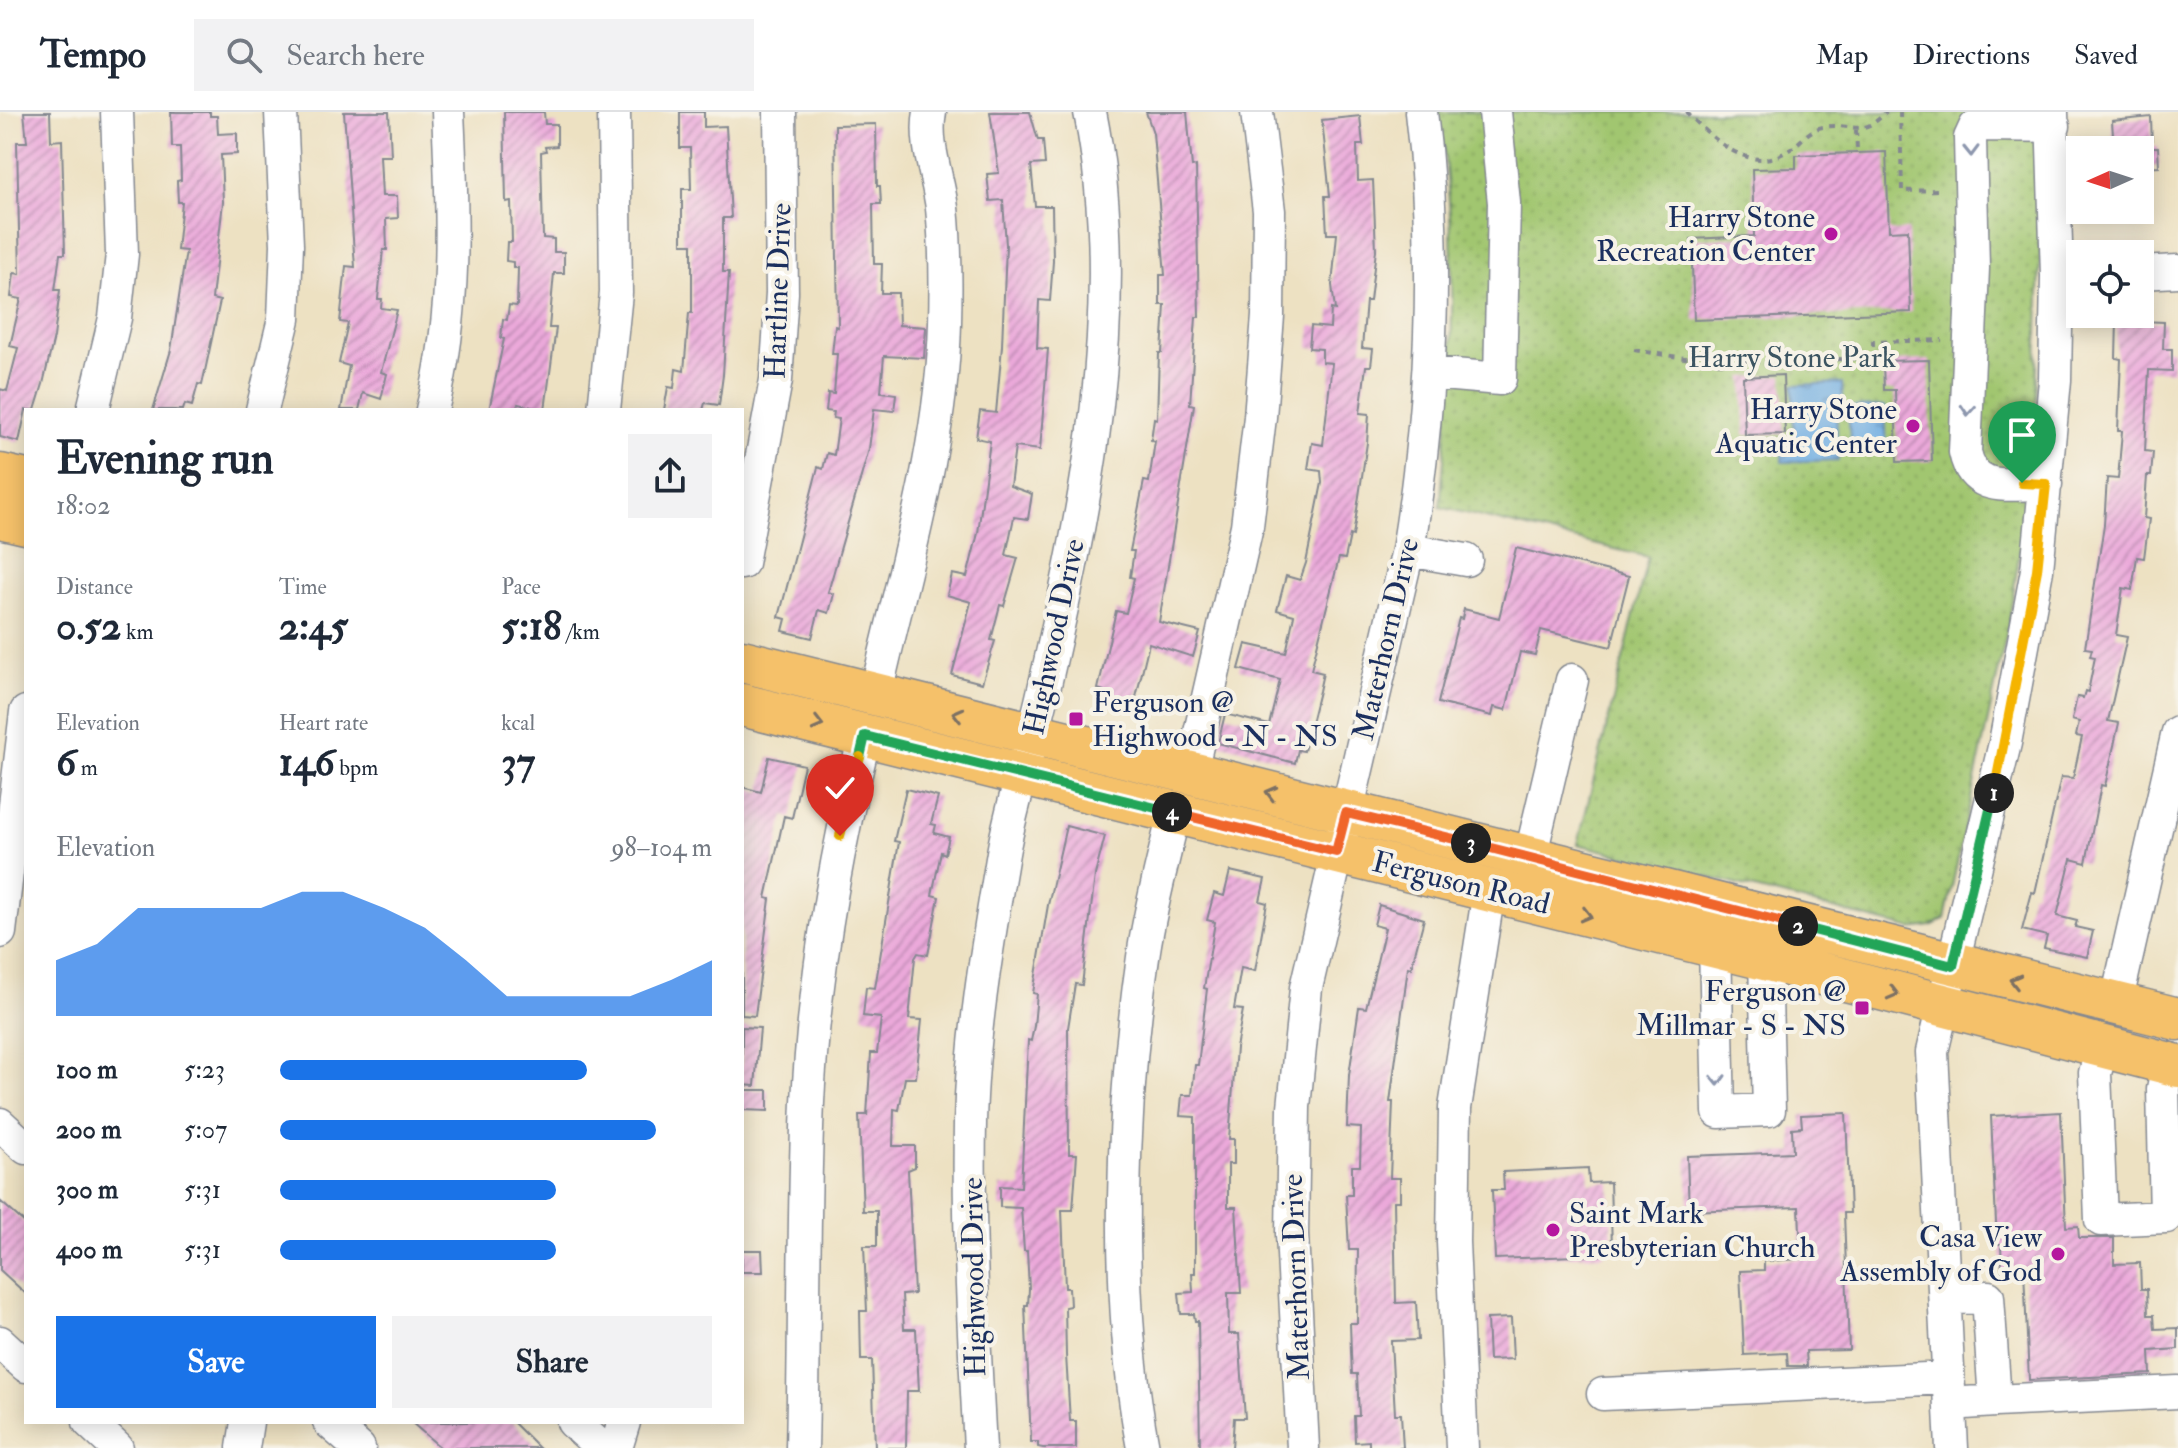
<!DOCTYPE html>
<html lang="en">
<head>
<meta charset="utf-8">
<style>
  body { margin:0; font-family:"IM FELL Double Pica",serif; background:#f2f2f3; color:#1f2937; height:100vh; display:flex; flex-direction:column; font-size:30px; white-space:nowrap }
  * { box-sizing:border-box; margin:0 }
  p { font-size:26px; color:#747a83 }
  .icon { flex:none; width:44px; height:44px; fill:none; stroke:currentColor; stroke-width:2; stroke-linecap:round; stroke-linejoin:round }
  .map { position:relative; flex:1; overflow:hidden }
  .drawer { position:absolute; left:24px; top:296px; width:720px; height:1016px; display:flex; flex-direction:column; background:#fff; border-radius:0px; box-shadow:0 4px 20px #0003 }
  .drawer>* { flex:none }
  .needle { width:52px; rotate:267deg }
  .tools { position:absolute; left:2066px; top:24px; display:grid; gap:16px }
  .tools a { display:grid; place-items:center; width:88px; height:88px; border-radius:0px; background:#fff; box-shadow:0 4px 20px #0003; font-size:40px }
  .pin { position:absolute; display:grid; place-items:center; width:68px; height:68px; color:#fff; margin:-82px -34px; border-radius:50% 50% 50% 0; rotate:-45deg; box-shadow:0 0 8px #0007 }
  .pin .icon { rotate:45deg }
  .km { position:absolute; width:40px; height:40px; margin:-20px; border-radius:50%; background:#222; color:#fff; font-size:22px; line-height:40px; text-align:center }
  .round { display:grid; place-items:center; flex:none; width:84px; height:84px; border-radius:0px; background:#f2f2f3 }
  .overview { display:flex; align-items:center; justify-content:space-between; height:136px; padding:0 32px }
  h1 { font-size:44px; font-weight:700; line-height:60px }
  .metrics { display:grid; grid-template-columns:repeat(3,1fr); gap:12px; height:136px; padding:8px 32px }
  .metrics div { display:grid; align-content:center }
  .metrics b { font-size:40px; font-weight:700 }
  .metrics small { font-size:22px; font-weight:400 }
  .metrics p { font-size:22px }
  .chart { height:224px; padding:16px 32px }
  .chart p { display:flex; justify-content:space-between }
  .chart svg { width:100%; height:144px; margin-top:8px; fill:#1a73e8; opacity:.7 }
  .action { display:flex; gap:16px; margin-top:auto; padding:16px 32px }
  .action a { flex:1; height:92px; border-radius:0px; background:#1a73e8; color:#fff; font-size:32px; font-weight:700; line-height:92px; text-align:center }
  .action a+a { background:#f2f2f3; color:#1f2937 }
  ul { padding:0 32px; list-style:none; font-size:26px }
  li { display:grid; grid-template-columns:128px 96px 1fr; align-items:center; height:60px }
  li i { height:20px; border-radius:10px; background:#1a73e8 }
  header { display:flex; align-items:center; gap:48px; box-sizing:border-box; height:112px; padding:0 40px; background:#fff; border-bottom:2px solid #e0e1e3 }
  header strong { font-size:38px }
  nav { display:flex; gap:44px; margin-inline-start:auto; font-size:28px }
  .search { width:560px; height:72px; background:#f2f2f3; display:flex; align-items:center; gap:20px; box-sizing:border-box; padding:0 28px; border-radius:0px; color:#747a83; font-size:30px }
  .map>svg:first-child { display:block }
</style>
</head>
<body>
<header>
<strong>Tempo</strong>
<div class="search"><svg class="icon" aria-label="search" viewBox="0 0 24 24"><circle cx="10" cy="10" r="6"/><path d="M15 15l6 6"/></svg>Search here</div>
<nav><a>Map</a><a>Directions</a><a>Saved</a></nav>
</header>
<div class="map">
<svg width="2178" height="1336" viewBox="0 0 2178 1336">
  <defs>
    <pattern id="park-dots" width="8" height="8" patternUnits="userSpaceOnUse" patternTransform="scale(2)"><rect width="8" height="8" fill="#a1c670"/><path d="M2 2h.1M6 6h.1" fill="none" stroke="#8aaa63" stroke-width="1.8" stroke-linecap="round"/></pattern>
    <pattern id="water-ripples" width="26" height="14" patternUnits="userSpaceOnUse" patternTransform="scale(2)"><rect width="26" height="14" fill="#70ade2"/><path d="M2 4q2-2 4 0t4 0M15 11q2-2 4 0t4 0" fill="none" stroke="#5b8dba"/></pattern>
    <pattern id="building-hatch" width="6" height="6" patternUnits="userSpaceOnUse" patternTransform="scale(2)"><rect width="6" height="6" fill="#eba9da"/><path d="M-1 1l2-2M0 6l6-6M5 7l2-2" fill="none" stroke="#be8ab4"/></pattern>
  </defs>
  <rect width="100%" height="100%" fill="#f7f3e8"/>
  <filter id="ink" filterUnits="userSpaceOnUse"><feTurbulence type="fractalNoise" baseFrequency=".0125" numOctaves="2"/><feDisplacementMap in="SourceGraphic" scale="16" xChannelSelector="R" yChannelSelector="G"/><feConvolveMatrix kernelMatrix="1 2 1 2 8 2 1 2 1" color-interpolation-filters="sRGB"/></filter>
  <filter id="wash" filterUnits="userSpaceOnUse"><feTurbulence type="fractalNoise" baseFrequency=".006" numOctaves="4" result="noise"/><feDisplacementMap in="SourceGraphic" scale="32" xChannelSelector="R" yChannelSelector="G"/><feGaussianBlur stdDeviation="1.8" result="paint"/><feColorMatrix in="noise" values="0 0 0 0 0 0 0 0 0 0 0 0 0 0 0 0 0 1.4 0 .05"/><feComposite in="paint" operator="in"/></filter>
  <g filter="url(#wash)">
    <rect width="100%" height="100%" fill="#ede1c2"/>
    <!-- park -->
    <path fill="url(#park-dots)" stroke="#5e7a67" stroke-width="2" d="M1438,0H2037L2040,144L2035,337L2009,510L1945,807L1931,814L1912,817L1578,732L1648,445L1440,395C1452,263 1461,131 1438,0Z"/>
    <!-- water -->
    <path fill="url(#water-ripples)" stroke="#466ea0" stroke-width="2" d="M1842,271L1843,289L1836,290L1838,348L1782,350V332L1794,331L1793,273Z
      M1885,294L1887,341L1851,343L1848,295Z"/>
    <g id="blocks">
      <!-- building -->
      <path fill="url(#building-hatch)" d="M24,0H50L51,29L62,28L65,142H60L55,178H60L54,225L43,272L35,298H26L19,330L0,325V277L7,279L18,236L10,234L21,187L11,185L14,161L20,162L17,30H27Z
        M171,0H210V4H217L218,22L237,21V42L221,43L223,90L212,187L220,189L202,273L198,272L192,294L185,292L183,298H153L171,238L186,139L177,138L182,90H178L177,69L181,68L180,35H172Z
        M344,0H389L391,44H380L382,84H397L398,106L386,107L387,138H383L378,187H382L381,196L397,198L381,260L387,262L381,287L363,281L359,298H341L349,254L339,251L348,211L340,210L346,154L355,155Z
        M504,0H544L545,12H557V34L545,35L546,39L541,40L543,126L554,127V140H564V161H554L549,216H556L545,298L518,292L516,298H489L504,227L501,226L503,207L507,208L509,193L517,194L518,156H513V150L506,149L507,130H512L511,89L506,90Z
        M680,0H704V15L726,14L731,106H723V160H729L723,263L719,293L705,291L703,298H664L668,275L674,276L676,257L684,259L689,201H692V132H682V77H691L690,36H680Z
        M990,0H1030L1038,28H1043L1045,52L1031,53L1035,94H1052L1053,149L1050,189L1039,188L1037,236L1048,237L1040,338L1015,335L1010,374L1032,382L1028,407L1014,405L1006,443L1018,446L1004,494L1000,493L991,528L995,529L982,571L952,563L971,490L947,483L952,462L967,465L978,421L990,329L976,326L980,299L996,301L1002,234L1006,133L1003,88L990,89L987,62L999,61Z
        M1146,0H1187L1192,55L1196,54L1199,205H1196L1190,292L1194,293L1159,510L1200,520L1193,545L1149,531L1133,598L1102,590L1104,579L1098,577L1116,499L1126,501L1134,466L1130,465L1134,439H1130L1144,369L1149,370L1155,329L1151,328L1154,306L1157,307L1159,241H1162L1165,193H1160V163H1165L1153,21Z
        M1360,4L1363,33H1357L1358,69L1373,68L1376,138L1370,189H1366L1362,236L1373,237L1371,254H1366L1360,301L1369,302L1367,331L1353,424L1350,423L1345,447L1339,446L1311,558L1323,561L1319,579L1304,639L1298,638L1295,651L1218,631L1225,602L1269,613L1280,568L1239,557L1246,532L1286,541L1294,503L1277,498L1286,464L1300,468L1306,451L1322,371L1321,359L1308,357L1312,331L1323,333L1332,251L1322,250V237L1309,236L1311,214L1330,216L1331,197L1335,198L1332,173L1337,122H1327L1325,84H1330L1322,8Z
        M2151,5L2152,35H2158L2159,54L2140,55V38H2114L2112,9Z
        M876,12L877,74H880L881,92H873L874,152H882L881,181H898L899,213L926,215L924,246L884,244L881,280L896,282L894,299L874,297L869,337L828,480L834,482L829,501L819,498L812,526L783,519L786,507L779,505L818,355L823,357L827,341L834,343L839,307L833,306L834,300L826,299L828,281L834,282L837,242H832L835,214L838,215L835,13Z
        M1886,40L1889,119L1908,118L1911,200L1694,208L1691,127L1754,124L1752,57L1796,56V43Z
        M2117,208L2164,210L2163,237H2172V259L2149,258L2145,339L2153,340L2151,364H2147L2144,406L2149,407L2144,446L2137,445L2132,478L2123,476L2116,523L2127,525L2108,609L2119,611L2105,674L2101,673L2086,751L2071,747L2057,804L2077,809L2075,815L2093,819L2087,845L2044,836L2047,824L2022,818L2032,780L2035,781L2061,665L2073,666L2082,625L2076,624L2079,610L2072,608L2077,585L2083,586L2085,579L2088,580L2095,545L2090,544L2092,537L2085,536L2104,413L2107,366L2118,367L2122,319H2118L2121,247L2116,246Z
        M1929,248L1932,349L1897,350L1895,278H1884L1883,249Z
        M1783,263L1785,322L1745,323L1743,265Z
        M1516,436L1629,464L1611,535L1541,518L1535,543L1520,540L1506,598L1494,595L1492,604L1438,591L1459,506L1462,507L1464,497L1499,506Z
        M769,645L804,653L792,706L784,704L766,786L770,787L755,904L742,903V675L761,680Z
        M906,677L938,685L931,712L936,713L934,721L949,725L945,742L941,740L932,783L939,785L928,843L918,841L915,846L909,907L922,908L916,966H905L899,998L894,997L893,1034H915V1055L908,1058L914,1182L902,1183L904,1217H916L919,1279H907L906,1336H875L872,1248H861L860,1199H867L864,1134H877V1099H863L859,1003H867L871,941H877L881,906L863,904L866,875L875,876L899,730L894,729Z
        M1066,714L1105,724L1095,763L1082,873L1075,872L1068,916L1069,1042H1077L1073,1098H1062L1065,1176H1069L1070,1194L1065,1195L1066,1243L1070,1309H1076V1336H1043L1038,1335V1330H1031L1025,1193H1028L1029,1177L1027,1139H1024L1021,1096L1000,1095V1074L1021,1075L1028,928L1031,929L1034,914L1037,882L1033,881L1048,793Z
        M1230,759L1265,767L1260,789L1267,791L1255,859L1241,856L1234,897L1243,898L1236,936L1229,1027H1234V1052H1228V1095H1236L1241,1181H1228L1229,1222H1239L1245,1306H1234L1232,1336H1200L1198,1209H1195L1194,1202H1181L1179,1181L1193,1180L1192,1161H1195V1005L1180,1004L1182,983H1192L1195,953H1198L1207,877L1204,876L1215,810L1207,808L1214,781L1224,784Z
        M1379,793L1424,807L1411,856L1408,855L1390,990H1393L1390,1066H1400V1089H1394L1396,1191L1416,1190L1418,1228L1391,1229L1395,1302H1401L1403,1336H1369V1329L1355,1330L1354,1304H1359L1357,1262H1352L1351,1240L1350,1211H1357L1358,1138H1349L1346,1083H1352V1054H1360L1361,1016L1347,1015L1349,963L1359,895L1366,896L1385,816L1374,813Z
        M742,915L760,916L755,974L742,973Z
        M742,978H768V999L742,998Z
        M2061,1000L2066,1115L2078,1114L2079,1126H2114V1152L2140,1151L2141,1177H2147L2148,1203H2154L2155,1217L2178,1216V1237L2150,1239L2151,1262L2029,1268L2024,1158L2002,1159L2001,1132H1997L1991,1004Z
        M1846,1001L1850,1101H1844L1849,1238L1806,1239L1807,1254H1788L1787,1241L1744,1243L1740,1159L1764,1158V1149L1801,1147L1799,1095L1689,1099L1687,1044L1793,1040L1792,1016L1802,1015L1801,1003Z
        M1588,1056L1589,1071L1610,1070L1612,1135H1604V1143L1495,1147L1492,1078H1504L1503,1060Z
        M0,1089L26,1112V1182L0,1158Z
        M742,1138H762L763,1160H742Z
        M1511,1206L1513,1247L1489,1248L1487,1207Z
        M411,1310H513L539,1336H441Z"/>
    </g>
  </g>
  <g filter="url(#ink)">
    <use href="#blocks" fill-opacity="0" stroke="#848890" stroke-width="2"/>
    <g fill="none" stroke-linecap="round" stroke-linejoin="round">
      <!-- minor casing -->
      <g stroke="#848890" stroke-width="35">
        <path id="minor" d="M2140,161L2178,159
          M1430,261L1500,267L1504,91L1495,0
          M93,298L115,206L122,142L117,0
          M262,298L284,207L287,133L281,0
          M432,298C457,198 453,102 448,0
          M604,298L616,181L614,0
          M2046,372C2010,371 1974,383 1965,340L1973,156L1970,26L1975,15L1984,13L2054,14
          M1408,438L1466,448
          M742,451L776,268L782,181L780,0
          M876,581C903,460 942,336 945,211C946,173 946,134 942,96C938,64 924,32 930,0
          M1191,660L1247,414L1260,305L1268,204L1269,99L1257,0
          M1530,746L1572,568
          M0,820L26,600
          M1715,834L1719,1000L1769,998L1765,847
          M2116,892L2178,620
          M2102,936L2095,961L2101,1108L2166,1105L2163,977L2168,951
          M0,1012L26,1036
          M1945,1186L1988,1185L1995,1289L1950,1292
          M0,1230L26,1254
          M1603,1282L1948,1266
          M1995,1289L2178,1280
          M89,1310L117,1336
          M329,1310L359,1336
          M573,1310L602,1336
          M243,1336L247,1310
          M616,1336L624,1310
          M802,1336C805,1221 803,1105 808,990C814,866 835,744 865,624
          M980,1336C974,1228 968,1119 970,1011C972,921 988,830 1003,741C1012,690 1029,640 1041,590C1085,398 1129,196 1090,0
          M1143,1336C1114,1183 1121,991 1144,838C1151,792 1164,746 1174,701
          M1303,1336L1292,1122L1294,995L1306,876L1408,438C1432,292 1439,146 1421,0
          M1462,1336L1453,1130L1455,996L1489,779
          M1952,1336L1932,940L2005,631L2037,458L2055,268L2057,164L2052,0"/>
      </g>
      <!-- major casing -->
      <g stroke="#848890" stroke-width="45">
        <path id="major" d="M0,363L26,369
          M0,405L26,411
          M742,549L2178,907
          M742,593L1765,847L2178,954"/>
      </g>
      <!-- path -->
      <path stroke="#848890" stroke-width="4" stroke-dasharray="6 6" stroke-linecap="butt" d="M1686,0C1715,28 1751,66 1792,36C1802,29 1809,17 1823,15C1852,10 1861,27 1886,0
        M1900,0L1902,79L1941,78
        M1856,18L1857,38
        M1634,238L1716,251L1873,246V230L1942,228"/>
      <!-- minor -->
      <use href="#minor" stroke="#fff" stroke-width="32"/>
      <!-- major -->
      <use href="#major" stroke="#f5c16b" stroke-width="42"/>
    </g>
    <!-- one-way arrows -->
    <defs><path id="oneway-chevron" d="M-2-3.5L2.5 0L-2 3.5" fill="none" stroke-width="1.6" stroke-linecap="round" stroke-linejoin="round" transform="scale(2)"/></defs>
    <g stroke="#8d97ae">
      <use href="#oneway-chevron" transform="translate(1971 39) rotate(89)"/>
      <use href="#oneway-chevron" transform="translate(1968 298) rotate(94)"/>
      <use href="#oneway-chevron" transform="translate(1718 968) rotate(89)"/>
    </g>
    <g stroke="#7d7164">
      <use href="#oneway-chevron" transform="translate(958 602) rotate(-166)"/>
      <use href="#oneway-chevron" transform="translate(818 612) rotate(14)"/>
      <use href="#oneway-chevron" transform="translate(1271 681) rotate(-165)"/>
      <use href="#oneway-chevron" transform="translate(1586 803) rotate(14)"/>
      <use href="#oneway-chevron" transform="translate(2015 869) rotate(-166)"/>
      <use href="#oneway-chevron" transform="translate(1893 881) rotate(15)"/>
    </g>
  </g>
  <g fill="none" stroke-linecap="round" stroke-linejoin="round" filter="url(#ink)">
    <!-- split-1 casing -->
    <g stroke="#fff" stroke-width="16">
      <path id="split-1" d="M1994,681L2037,458L2046,372L2022,371"/>
    </g>
    <!-- split-2 casing -->
    <g stroke="#fff" stroke-width="16">
      <path id="split-2" d="M1798,814L1953,854L1994,681"/>
    </g>
    <!-- split-3 casing -->
    <g stroke="#fff" stroke-width="16">
      <path id="split-3" d="M1471,731L1798,814"/>
    </g>
    <!-- split-4 casing -->
    <g stroke="#fff" stroke-width="16">
      <path id="split-4" d="M1172,700L1336,740L1346,701L1471,731"/>
    </g>
    <!-- split-5 casing -->
    <g stroke="#fff" stroke-width="16">
      <path id="split-5" d="M860,645L865,624L1172,700"/>
    </g>
    <!-- split-6 casing -->
    <g stroke="#fff" stroke-width="16">
      <path id="split-6" d="M840,724L860,645"/>
    </g>
    <!-- split-1 -->
    <use href="#split-1" stroke="#f5b400" stroke-width="10"/>
    <!-- split-2 -->
    <use href="#split-2" stroke="#22a559" stroke-width="10"/>
    <!-- split-3 -->
    <use href="#split-3" stroke="#f0652b" stroke-width="10"/>
    <!-- split-4 -->
    <use href="#split-4" stroke="#f0652b" stroke-width="10"/>
    <!-- split-5 -->
    <use href="#split-5" stroke="#22a559" stroke-width="10"/>
    <!-- split-6 -->
    <use href="#split-6" stroke="#f5b400" stroke-width="10"/>
  </g>
  <!-- markers -->
  <g fill="#b5179e" stroke="#f7f3e8" stroke-width="3">
    <circle cx="1831" cy="122" r="8"/>
    <circle cx="1913" cy="314" r="8"/>
    <rect x="1068" y="599" width="16" height="16" rx="4"/>
    <rect x="1854" y="888" width="16" height="16" rx="4"/>
    <circle cx="1553" cy="1118" r="8"/>
    <circle cx="2058" cy="1142" r="8"/>
  </g>
  <g text-anchor="middle" dominant-baseline="central" stroke-width="8" stroke-linejoin="round" paint-order="stroke">
    <!-- poi labels -->
    <g font-size="30" fill="#1b2f5e" stroke="#f7f3e8" text-anchor="end">
      <text x="1815" y="105">Harry Stone<tspan x="1815" dy="34">Recreation Center</tspan></text>
      <text x="1897" y="297">Harry Stone<tspan x="1897" dy="34">Aquatic Center</tspan></text>
      <text x="1092" y="590" text-anchor="start">Ferguson @<tspan x="1092" dy="34">Highwood - N - NS</tspan></text>
      <text x="1846" y="879">Ferguson @<tspan x="1846" dy="34">Millmar - S - NS</tspan></text>
      <text x="1569" y="1101" text-anchor="start">Saint Mark<tspan x="1569" dy="34">Presbyterian Church</tspan></text>
      <text x="2042" y="1125">Casa View<tspan x="2042" dy="34">Assembly of God</tspan></text>
    </g>
    <!-- street labels -->
    <g font-size="30" fill="#1b2f5e" stroke="#f7f3e8">
      <text transform="translate(778 179) rotate(-88)">Hartline Drive</text>
      <text transform="translate(1054 525) rotate(-78)">Highwood Drive</text>
      <text transform="translate(1386 527) rotate(-77)">Materhorn Drive</text>
      <text transform="translate(1461 771) rotate(14)">Ferguson Road</text>
      <text transform="translate(974 1165) rotate(-91)">Highwood Drive</text>
      <text transform="translate(1296 1165) rotate(-92)">Materhorn Drive</text>
    </g>
    <!-- park labels -->
    <g font-size="30" fill="#3c5562" stroke="#f7f3e8">
      <text x="1792" y="245">Harry Stone Park</text>
    </g>
  </g>
</svg>
<div class="tools">
<a><svg class="needle" viewBox="-14 -14 28 28"><path d="M0-13l5 13h-10z" fill="#e53935"/><path d="M0 13l5-13h-10z" fill="#747a83"/></svg></a>
<a><svg class="icon" aria-label="locate" viewBox="0 0 24 24"><circle cx="12" cy="12" r="6"/><path d="M12 2v4M12 18v4M2 12h4M18 12h4"/></svg></a>
</div>
<div class="pin" style="left:2022px;top:371px;background:#1e9e55"><svg class="icon" aria-label="arrive" viewBox="0 0 24 24"><path d="M6 21V4h12l-3 4 3 4H6"/></svg></div>
<div class="pin" style="left:840px;top:724px;background:#d93025"><svg class="icon" aria-label="check" viewBox="0 0 24 24"><path d="M5 12l5 5 9-10"/></svg></div>
<b class="km" style="left:1994px;top:681px">1</b>
<b class="km" style="left:1798px;top:814px">2</b>
<b class="km" style="left:1471px;top:731px">3</b>
<b class="km" style="left:1172px;top:700px">4</b>
<section class="drawer">
<div class="overview"><div><h1>Evening run</h1><p>18:02</p></div><a class="round"><svg class="icon" aria-label="share" viewBox="0 0 24 24"><path d="M12 15V3M7 8l5-5 5 5M5 13v7h14v-7"/></svg></a></div>
<div class="metrics">
<div><p>Distance</p><b>0.52<small> km</small></b></div>
<div><p>Time</p><b>2:45</b></div>
<div><p>Pace</p><b>5:18<small> /km</small></b></div>
</div>
<div class="metrics">
<div><p>Elevation</p><b>6<small> m</small></b></div>
<div><p>Heart rate</p><b>146<small> bpm</small></b></div>
<div><p>kcal</p><b>37</b></div>
</div>
<div class="chart"><p><span>Elevation</span>98–104 m</p>
<svg viewBox="0 0 160 44" preserveAspectRatio="none"><path d="M0 44V27L10 22L20 11L30 11L40 11L50 11L60 6L70 6L80 11L90 17L100 27L110 38L120 38L130 38L140 38L150 33L160 27V44z"/></svg>
</div>
<ul>
<li><b>100 m</b>5:23<i style="width:71%"></i></li>
<li><b>200 m</b>5:07<i style="width:87%"></i></li>
<li><b>300 m</b>5:31<i style="width:64%"></i></li>
<li><b>400 m</b>5:31<i style="width:64%"></i></li>
</ul>
<div class="action"><a>Save</a><a>Share</a></div>
</section>
</div>
</body>
</html>
